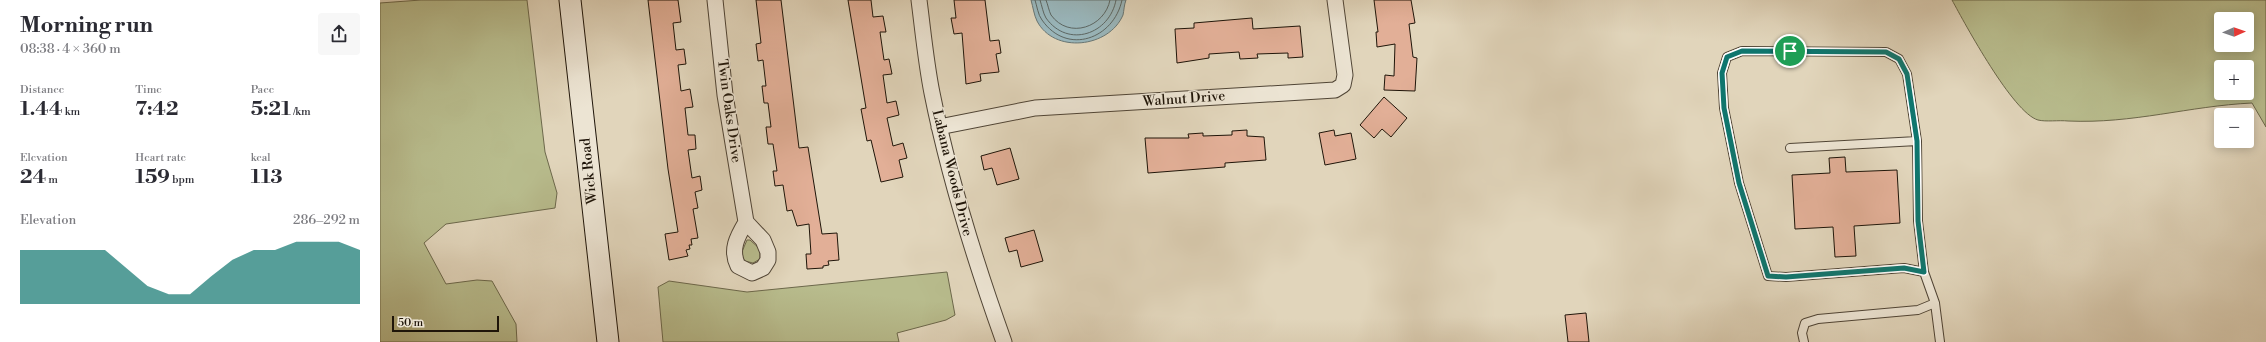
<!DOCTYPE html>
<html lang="en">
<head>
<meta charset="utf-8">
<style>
  body { margin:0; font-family:"Libre Bodoni",serif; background:#f7f7f7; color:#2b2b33; height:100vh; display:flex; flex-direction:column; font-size:15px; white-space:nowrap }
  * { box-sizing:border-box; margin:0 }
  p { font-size:13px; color:#7c7c81 }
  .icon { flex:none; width:22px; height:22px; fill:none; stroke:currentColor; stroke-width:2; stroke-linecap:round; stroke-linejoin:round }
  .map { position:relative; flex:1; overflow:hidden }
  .sheet { display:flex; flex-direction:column; background:#fff; width:380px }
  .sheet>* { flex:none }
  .needle { width:26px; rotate:88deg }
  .buttons { position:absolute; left:1834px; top:12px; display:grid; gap:8px }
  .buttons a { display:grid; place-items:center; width:40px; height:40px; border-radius:4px; background:#fff; box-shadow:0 2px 10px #0003; font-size:20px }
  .scale { position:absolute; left:12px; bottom:10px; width:107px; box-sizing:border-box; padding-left:4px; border:2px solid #1f1509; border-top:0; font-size:11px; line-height:14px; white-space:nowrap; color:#1f1509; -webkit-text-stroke:3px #ece4d3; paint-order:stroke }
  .pin { position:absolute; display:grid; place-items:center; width:34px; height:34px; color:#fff; margin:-17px; border:2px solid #fff; border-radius:50%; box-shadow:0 1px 4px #0007 }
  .round { display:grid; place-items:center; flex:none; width:42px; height:42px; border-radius:4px; background:#f7f7f7 }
  .overview { display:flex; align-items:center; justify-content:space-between; height:68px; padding:0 20px }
  h1 { font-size:22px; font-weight:800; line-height:30px }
  .stats { display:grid; grid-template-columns:repeat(3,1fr); gap:6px; height:68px; padding:4px 20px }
  .stats div { display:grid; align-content:center }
  .stats b { font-size:20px; font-weight:800 }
  .stats small { font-size:11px; font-weight:400 }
  .stats p { font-size:11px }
  .chart { height:112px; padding:8px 20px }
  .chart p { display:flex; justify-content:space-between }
  .chart svg { width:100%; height:72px; margin-top:4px; fill:#0f766e; opacity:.7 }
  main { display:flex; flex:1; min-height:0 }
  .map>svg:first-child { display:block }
</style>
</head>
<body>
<main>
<section class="sheet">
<div class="overview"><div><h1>Morning run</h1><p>08:38 · 4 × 360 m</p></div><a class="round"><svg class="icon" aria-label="share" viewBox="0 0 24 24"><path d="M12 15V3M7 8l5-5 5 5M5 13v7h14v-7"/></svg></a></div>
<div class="stats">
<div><p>Distance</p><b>1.44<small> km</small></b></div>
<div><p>Time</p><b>7:42</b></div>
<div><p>Pace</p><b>5:21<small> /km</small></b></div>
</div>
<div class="stats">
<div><p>Elevation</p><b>24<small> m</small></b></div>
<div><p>Heart rate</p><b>159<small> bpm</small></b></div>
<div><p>kcal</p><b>113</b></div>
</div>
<div class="chart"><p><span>Elevation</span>286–292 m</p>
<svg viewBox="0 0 160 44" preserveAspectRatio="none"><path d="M0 44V11L10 11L20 11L30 11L40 11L50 22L60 33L70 38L80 38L90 27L100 17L110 11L120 11L130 6L140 6L150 6L160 11V44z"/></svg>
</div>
</section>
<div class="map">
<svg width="1886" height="342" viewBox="0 0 1886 342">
  <rect width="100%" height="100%" fill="#e1d5bb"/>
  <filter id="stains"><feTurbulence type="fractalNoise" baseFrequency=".005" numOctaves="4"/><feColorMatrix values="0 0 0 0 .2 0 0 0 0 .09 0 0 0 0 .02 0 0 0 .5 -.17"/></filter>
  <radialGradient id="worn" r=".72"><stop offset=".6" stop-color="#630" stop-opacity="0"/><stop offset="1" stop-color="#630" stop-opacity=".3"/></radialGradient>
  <!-- green -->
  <path fill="#b8bc8d" stroke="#6c684b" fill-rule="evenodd" d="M41,0H147L165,152L177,193L175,208L66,224L44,243L66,284L97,280L112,281L136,324L137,342H0V3Z
    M1572,0H1886V127L1872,103C1809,106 1753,124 1688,121C1679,120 1666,122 1658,120C1633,113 1585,24 1572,0ZM1841,19H1867V45H1841ZM1841,67H1867V93H1841Z
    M367,240H370L380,249V259L373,263L365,261L361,254Z
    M567,272L575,315L566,320L517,333L519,342H283L278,287L289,281L367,292Z"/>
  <!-- water -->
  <path fill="#99b6bb" stroke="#687674" d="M651,0H746C744,5 744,11 743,15C729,48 674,54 657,21C654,15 653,7 651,0Z"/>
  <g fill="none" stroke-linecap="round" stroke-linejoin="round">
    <!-- shore -->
    <path stroke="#5c6662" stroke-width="1" d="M655,0C657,6 658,15 662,20C687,56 734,39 742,0
      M660,0C662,6 663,13 666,18C688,49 730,34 736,0
      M666,0C668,5 669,11 671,15C689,40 725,27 730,0"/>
  </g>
  <!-- building -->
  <path fill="#e2af97" stroke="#1f1509" d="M268,0H298L301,22L293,23L296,50L304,49L306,64L298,65L301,91L310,89L313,107L305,108L308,135H315L316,149L308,150L312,178L320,176L322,190L315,192L318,208L313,209L318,238L311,239L312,245H309L310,249L306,250L308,256L289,260L285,234L298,232L288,169Z
    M376,0H401L419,148L428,147L442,234L457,233L459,260L448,261L449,265L443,266V268L427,269L426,254H431L429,224L417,226L412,210L407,211L403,185L395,186L393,171H397L393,144H388L386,127H391L388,103H384L382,86H386L383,60L378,61L376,44L381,43Z
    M468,0H491L493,17L503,16L506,32H500L504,60L509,59L512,74L503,75L507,103L516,101L519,115L507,118L513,146L523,143L527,158L519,160L523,177L501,182L491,140L487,141L481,109L486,108Z
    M574,0H605L610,41L619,40L621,53L616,54L619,72L600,74L601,81L586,84L582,33L574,34L571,18H576Z
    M994,0H1031L1035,23L1029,24L1033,57L1037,58L1035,91L1004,90L1005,75L1014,76L1015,44L997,47L996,32H998Z
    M872,18L873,29L920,26L923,57L908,58V53L877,54L878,58L860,59L859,52L829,54V58L797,63L795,29L814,28V23Z
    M1004,97L1027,118L1011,137L1002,129L994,138L980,125Z
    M867,130V136L884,137L886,160L845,163V167L768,173L765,138H809L808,134L823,133V136L852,135V131Z
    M954,130L955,136L971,133L976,159L945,165L939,133Z
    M630,148L639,179L617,185L612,168L604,170L601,156Z
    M1465,157L1466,172L1517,170L1520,223L1474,226L1476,256L1455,257L1453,227L1415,229L1412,175L1450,173L1449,158Z
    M654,230L663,261L641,267L637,250L629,252L625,238Z
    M1206,313L1209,342H1188L1185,315Z"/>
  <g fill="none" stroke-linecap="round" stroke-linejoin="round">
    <!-- lane casing -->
    <g stroke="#504536" stroke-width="10">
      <path id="lane" d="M1410,148L1537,141
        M1544,272L1524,268L1406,277L1388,276L1359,183L1344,108L1342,73L1347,57L1362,51L1506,52L1519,59L1527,74L1537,141L1538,221L1544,272L1555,303L1560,342
        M1424,342L1422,333L1425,323L1438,319L1538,310L1555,303"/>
    </g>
    <!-- street casing -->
    <g stroke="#504536" stroke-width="17">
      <path id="street" d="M335,0L345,95L366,222L383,240L388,252V260L383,268L372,273L358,266C350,250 357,237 366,222
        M539,0C543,31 546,63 552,93C569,178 595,261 624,342
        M559,127L655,108L955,90L963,85L965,75L955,0"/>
    </g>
    <!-- secondary casing -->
    <g stroke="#1f1509" stroke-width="23">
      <path id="secondary" d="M190,0L228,342"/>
    </g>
    <!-- lane -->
    <use href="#lane" stroke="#ece4d3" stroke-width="8"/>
    <!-- street -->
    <use href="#street" stroke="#ece4d3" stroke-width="15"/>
    <!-- secondary -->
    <use href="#secondary" stroke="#ece4d3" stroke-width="21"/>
  </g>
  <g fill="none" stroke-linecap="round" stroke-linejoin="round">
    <!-- route casing -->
    <g stroke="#fff" stroke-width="8">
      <path id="route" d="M1362,51L1506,52L1519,59L1527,74L1537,141L1538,221L1544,272L1524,268L1406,277L1388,276L1359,183L1344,108L1342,73L1347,57Z"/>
    </g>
    <!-- route -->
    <use href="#route" stroke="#0f766e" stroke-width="5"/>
  </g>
  <g text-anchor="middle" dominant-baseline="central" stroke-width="3" stroke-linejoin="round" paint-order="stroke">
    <!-- street labels -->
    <g font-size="14" fill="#1f1509" stroke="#ece4d3">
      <text transform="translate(804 99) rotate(-4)">Walnut Drive</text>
      <text transform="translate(349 111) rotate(82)">Twin Oaks Drive</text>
      <text transform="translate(209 171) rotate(-96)">Wick Road</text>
      <text transform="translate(572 173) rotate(76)">Labana Woods Drive</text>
    </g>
  </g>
  <rect width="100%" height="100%" filter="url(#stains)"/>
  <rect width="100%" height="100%" fill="url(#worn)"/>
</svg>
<div class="buttons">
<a><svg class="needle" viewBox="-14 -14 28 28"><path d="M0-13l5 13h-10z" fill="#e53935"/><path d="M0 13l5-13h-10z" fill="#7c7c81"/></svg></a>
<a>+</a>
<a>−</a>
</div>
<div class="scale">50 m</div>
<div class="pin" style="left:1410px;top:51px;background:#1e9e55"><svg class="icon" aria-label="arrive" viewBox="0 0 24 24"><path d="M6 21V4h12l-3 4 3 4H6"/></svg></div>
</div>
</main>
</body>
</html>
